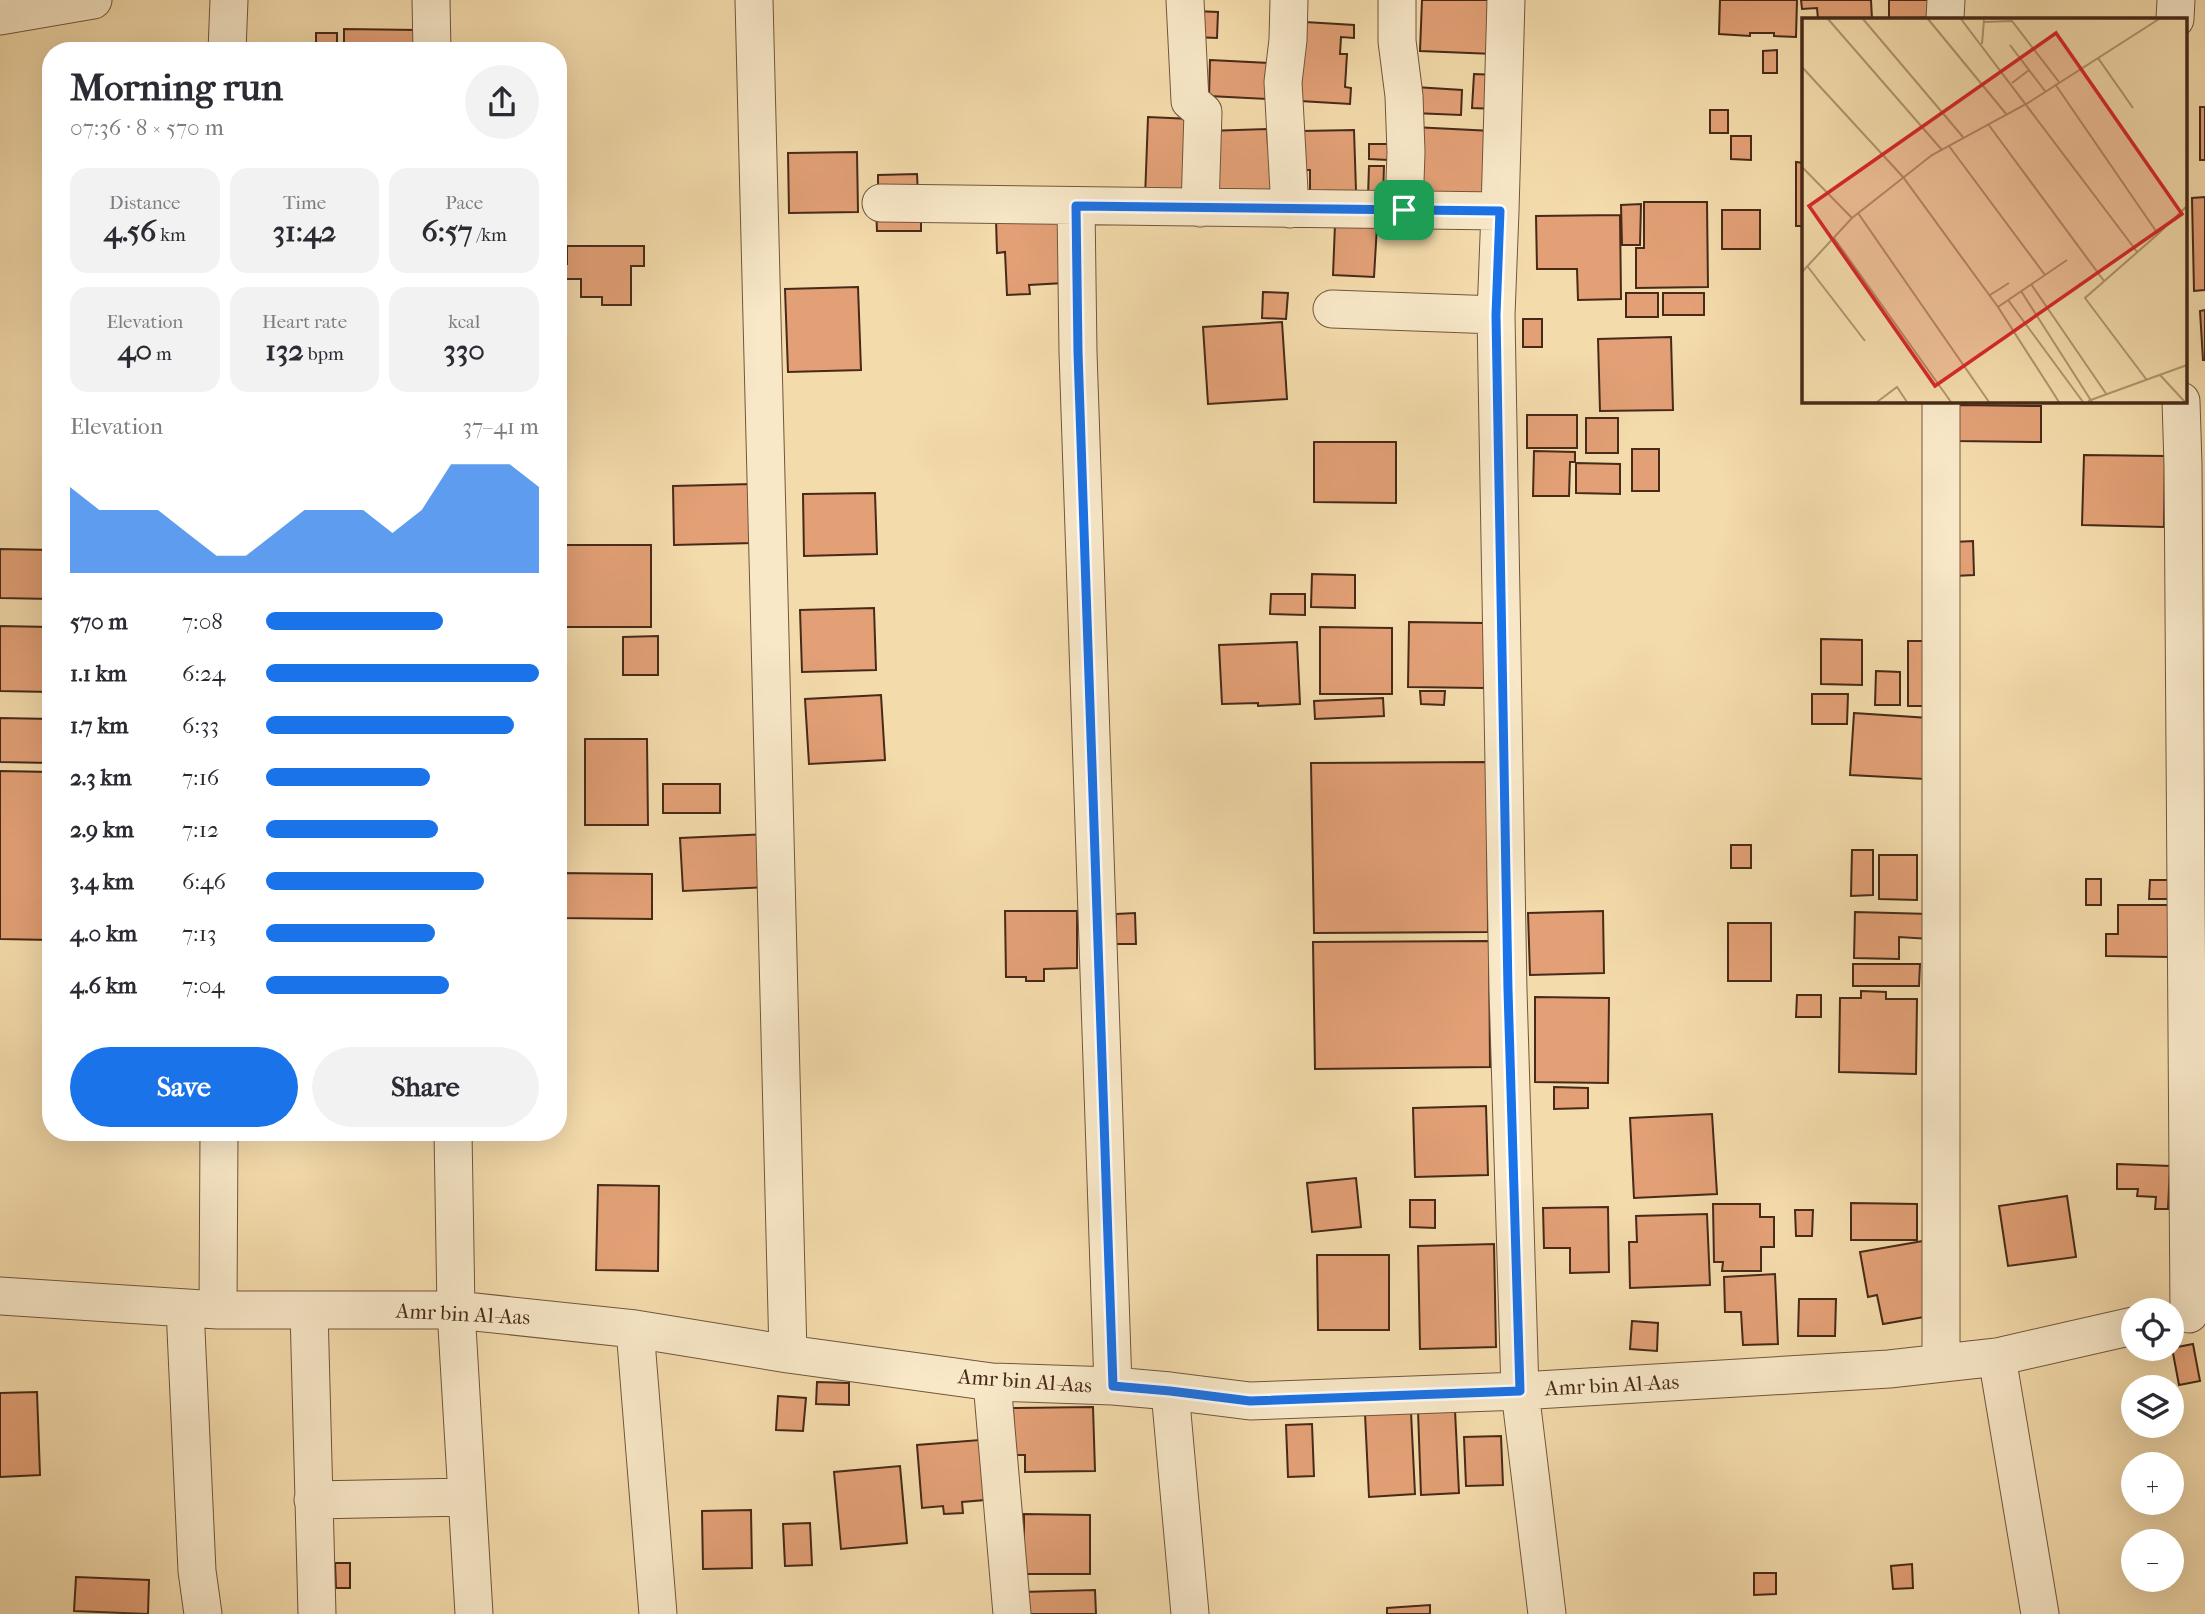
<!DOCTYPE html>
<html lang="en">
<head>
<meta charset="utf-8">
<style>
  body { margin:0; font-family:"IM FELL French Canon",serif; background:#f2f2f3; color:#2b2b33; height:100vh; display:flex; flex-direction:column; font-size:26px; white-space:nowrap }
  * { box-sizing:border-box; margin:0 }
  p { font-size:23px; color:#7c7c81 }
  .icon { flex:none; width:38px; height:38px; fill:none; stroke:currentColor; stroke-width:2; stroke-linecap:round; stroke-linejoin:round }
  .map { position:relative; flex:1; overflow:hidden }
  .details { position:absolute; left:42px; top:42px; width:525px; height:1099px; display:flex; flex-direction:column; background:#fff; border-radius:28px; box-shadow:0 7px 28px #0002 }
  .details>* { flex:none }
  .tools { position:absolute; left:2121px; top:1298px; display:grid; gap:14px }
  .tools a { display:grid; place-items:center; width:63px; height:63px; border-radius:50%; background:#fff; box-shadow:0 7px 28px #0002; font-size:35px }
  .pin { position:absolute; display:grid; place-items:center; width:60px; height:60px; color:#fff; margin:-30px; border-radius:14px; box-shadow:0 4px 10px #0006 }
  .round { display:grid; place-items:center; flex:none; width:74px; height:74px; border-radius:37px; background:#f2f2f3 }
  .summary { display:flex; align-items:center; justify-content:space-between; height:119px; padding:0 28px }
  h1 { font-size:38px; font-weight:800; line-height:52px }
  .metrics { display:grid; grid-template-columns:repeat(3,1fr); gap:10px; height:119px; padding:7px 28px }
  .metrics div { display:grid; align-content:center; border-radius:18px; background:#f2f2f3; text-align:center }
  .metrics b { font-size:30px; font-weight:800 }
  .metrics small { font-size:19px; font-weight:400 }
  .metrics p { font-size:19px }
  .chart { height:196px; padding:14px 28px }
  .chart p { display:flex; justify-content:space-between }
  .chart svg { width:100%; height:126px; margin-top:7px; fill:#1a73e8; opacity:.7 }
  .button { display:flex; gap:14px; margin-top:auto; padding:14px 28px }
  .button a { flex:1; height:80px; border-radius:42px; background:#1a73e8; color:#fff; font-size:28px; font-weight:800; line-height:80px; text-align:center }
  .button a+a { background:#f2f2f3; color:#2b2b33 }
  ul { padding:0 28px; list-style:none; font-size:23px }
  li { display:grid; grid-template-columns:112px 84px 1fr; align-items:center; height:52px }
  li i { height:18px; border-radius:9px; background:#1a73e8 }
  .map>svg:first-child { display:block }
</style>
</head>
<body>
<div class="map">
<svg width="2205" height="1614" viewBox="0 0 2205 1614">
  <rect width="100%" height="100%" fill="#f4dbab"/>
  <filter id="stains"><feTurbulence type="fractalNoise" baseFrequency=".00286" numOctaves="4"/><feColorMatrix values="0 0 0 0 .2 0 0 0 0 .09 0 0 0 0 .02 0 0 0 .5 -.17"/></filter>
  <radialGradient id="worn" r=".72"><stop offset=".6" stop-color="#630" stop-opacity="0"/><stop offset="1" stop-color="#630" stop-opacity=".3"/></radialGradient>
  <!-- building -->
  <path fill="#e3a076" stroke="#472a18" stroke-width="2" d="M1422,0H1496L1494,54L1420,51Z
    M1720,0H1797L1796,37L1774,36V33H1750V36L1719,34Z
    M1801,0H1871L1872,19H1818L1817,8L1802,9Z
    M1889,0H1941V17L1889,19Z
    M1195,11L1218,12L1217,38L1194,37Z
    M1305,22L1354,25V38L1341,37L1340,54H1347L1345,87L1351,88L1350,104L1300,101Z
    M344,29L418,30V51H344Z
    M316,33H337V51H316Z
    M1777,50V73H1763V51Z
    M1210,60L1269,63L1267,99L1209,96Z
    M1474,74L1497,75L1496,109L1472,108Z
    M1415,87L1462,90L1461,115L1413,113Z
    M2200,107H2205V160H2200Z
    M1710,110H1728V133H1710Z
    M1148,117L1191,119L1187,199L1145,198Z
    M1413,127L1492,131L1490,199L1420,196Z
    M1267,129L1268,146H1280L1281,201L1209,202L1207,131Z
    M1354,130L1356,191L1310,192V170H1303L1302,131Z
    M1731,136H1751V160L1731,159Z
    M1369,144H1389L1388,160L1369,159Z
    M857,152L858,212L789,213L788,153Z
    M1796,162L1804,163V226H1796Z
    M1369,166H1384L1383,197H1368Z
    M917,174L918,195L878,196V175Z
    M2205,197V290L2194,291L2192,198Z
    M1644,202H1707L1708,287L1636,288V248H1644Z
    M1641,204L1640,245H1622L1621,205Z
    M921,206V231H877L876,207Z
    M1722,210H1760V249H1722Z
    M1620,215L1621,299L1578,300L1577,269H1537L1536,216Z
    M1061,217L1064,283L1029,285L1030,294L1007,295L1005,252L997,253L996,219Z
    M1335,224L1377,226L1374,277L1333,275Z
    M567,246H644V266H631V305H602V297H581V279H560L561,264H567Z
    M858,287L861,370L788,372L785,289Z
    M1263,292L1288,293L1286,319L1262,318Z
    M1626,293H1658V317H1626Z
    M1663,293H1704V315H1663Z
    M2205,310V360H2203L2200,311Z
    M1523,319H1542V347H1523Z
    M1282,322L1287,399L1208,404L1203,327Z
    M1671,337L1673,410L1600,411L1598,339Z
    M1956,405L2041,406V442L1956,441Z
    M1527,415H1577V448H1527Z
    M1586,418H1618V453H1586Z
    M1314,442H1396V503L1314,502Z
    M1632,449H1659V491H1632Z
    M1534,451L1575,452V462H1570L1569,496H1533Z
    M2084,455L2165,456L2164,527L2082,525Z
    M1576,463L1620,464V494L1576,493Z
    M752,484L753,543L674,545L673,486Z
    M875,493L877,554L804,556L803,494Z
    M1973,541L1974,575L1955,576L1954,542Z
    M564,545H651V627H564Z
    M0,549L51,550V599L0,598Z
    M1312,574L1355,575V608L1311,607Z
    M1271,594H1305V615L1270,614Z
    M874,608L876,670L802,672L800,610Z
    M1409,622L1485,623L1484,688L1408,687Z
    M0,626L51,627V692L0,691Z
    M1320,627L1392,628V694H1320Z
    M658,636V675H623V637Z
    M1821,639L1862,640V685L1821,684Z
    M1908,641H1928L1927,706H1908Z
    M1297,642L1300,704L1258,706V703L1222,704L1219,645Z
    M1876,671L1900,672V705H1875Z
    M1420,691H1445L1444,705L1421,704Z
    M1812,694H1848L1847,724H1812Z
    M881,695L885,760L809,764L805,699Z
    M1383,698L1384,716L1315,719L1314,701Z
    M558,707H561V796H558Z
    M1854,713L1929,718L1925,779L1850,775Z
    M0,718L51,719V763L0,762Z
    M585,739H647L648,825H585Z
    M1487,762L1488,932L1314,933L1311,763Z
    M0,771L51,772V940L0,939Z
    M663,784H720V813H663Z
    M767,834L770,887L683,891L680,838Z
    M1731,845H1751V868H1731Z
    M1852,850H1873V895L1851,896Z
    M1879,855H1917V900L1879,899Z
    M558,873L652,874V919L558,918Z
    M2086,879H2101V905H2086Z
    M2150,880H2172V899H2149Z
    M2118,905H2172V957L2106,956V934H2118Z
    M1005,911H1077V968L1044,969V981H1026V977H1006Z
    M1603,911L1604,973L1530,975L1528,913Z
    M1855,912L1930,914V939L1899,937V959L1854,958Z
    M1135,913L1136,944H1116V914Z
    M1728,923H1771V981H1728Z
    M1489,941L1490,1067L1315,1069L1313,942Z
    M1853,964H1920L1919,986H1853Z
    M1861,991L1886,992V999H1917L1916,1074L1839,1072L1840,998H1861Z
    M1797,995H1821V1017H1796Z
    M1535,997L1609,998L1608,1083L1535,1082Z
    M1554,1087L1588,1088V1108L1554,1109Z
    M1486,1106L1488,1175L1415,1177L1413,1108Z
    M1712,1114L1717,1194L1634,1198L1630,1118Z
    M2117,1164L2170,1166L2168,1209H2155L2156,1197L2137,1196L2138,1189H2117Z
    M1356,1178L1361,1227L1312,1232L1307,1183Z
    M598,1185L659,1186L658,1271L596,1270Z
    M2067,1196L2076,1257L2008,1266L1999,1206Z
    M1410,1200H1435V1228L1410,1227Z
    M1851,1203L1917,1204V1240H1851Z
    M1713,1204H1760V1217H1774V1247H1761V1271H1722L1723,1262H1714Z
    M1608,1207L1609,1272L1570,1273V1248H1544L1543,1208Z
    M1795,1210H1813L1812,1236H1796Z
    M1707,1214L1710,1285L1630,1288L1629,1242H1637L1636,1216Z
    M1923,1241L1936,1315L1883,1324L1877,1295L1868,1297L1860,1252Z
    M1494,1244L1496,1347L1420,1349L1418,1246Z
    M1317,1255H1389V1330H1318Z
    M1775,1274L1778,1344L1743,1345L1741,1312H1725L1724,1277Z
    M1799,1299H1836L1835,1336H1798Z
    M1632,1321L1658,1323L1657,1351L1630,1349Z
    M2193,1344L2200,1381L2179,1385L2172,1348Z
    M817,1382L849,1383V1405L816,1404Z
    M37,1392L40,1475L0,1477V1393Z
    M778,1396L806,1398L803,1431L776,1430Z
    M1093,1407L1095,1471L1025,1472V1455H1014L1013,1408Z
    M1455,1410L1459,1493L1421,1495L1418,1411Z
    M1411,1412L1415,1494L1369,1497L1365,1414Z
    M1312,1424L1314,1476L1288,1477L1286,1425Z
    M1501,1436L1503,1485L1466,1486L1464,1437Z
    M980,1440L985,1500L962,1502L963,1513L944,1514L943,1506L922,1508L917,1445Z
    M900,1466L907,1543L841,1549L834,1472Z
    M751,1510L752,1568L703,1569L702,1511Z
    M1024,1514L1090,1515V1574H1024Z
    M810,1523L812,1565L785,1566L783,1524Z
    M335,1563H350V1588H336Z
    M1912,1564L1913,1588L1893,1589L1891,1566Z
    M1754,1573H1776V1594L1754,1595Z
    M76,1577L149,1580L148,1614L74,1611Z
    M1095,1590L1096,1614H1023L1022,1592Z
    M1430,1605V1614H1387V1608Z"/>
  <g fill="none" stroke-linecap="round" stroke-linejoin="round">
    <!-- minor casing -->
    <g stroke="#72563d" stroke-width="39">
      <path id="minor" d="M431,0L432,51
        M754,0L788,1354
        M1185,0L1190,101L1203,112L1200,208
        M1289,0L1288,40L1283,82L1290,209
        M1397,0V41L1404,96L1406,152L1404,210
        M0,16L93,0
        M1945,19L1946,0
        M2175,19L2176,0
        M227,51L229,0
        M881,203L1500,211L1506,0
        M1076,206L1078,352L1113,1386
        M1500,211L1496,315L1508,990L1520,1391L1547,1614
        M1332,309L1496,315
        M2181,401L2183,465L2189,1314
        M453,1132L456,1310L474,1614
        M0,1296L218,1310H456L635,1329L788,1354L992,1382L1113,1386L1170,1391L1250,1401L1520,1391L1889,1369L1997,1357L2133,1326
        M185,1308L197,1571L203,1614
        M218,1310L219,1132
        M309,1310L317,1614
        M635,1329L658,1614
        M1997,1357L2040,1614
        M1941,1363V401
        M992,1382L1012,1614
        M1170,1391L1190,1614
        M313,1500L467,1497"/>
    </g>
    <!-- minor -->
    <use href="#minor" stroke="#f8e8c8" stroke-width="37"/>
  </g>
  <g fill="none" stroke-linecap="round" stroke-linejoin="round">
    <!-- route casing -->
    <g stroke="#fff" stroke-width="14">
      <path id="route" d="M1076,206L1500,211L1496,315L1508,990L1520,1391L1250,1401L1170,1391L1113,1386L1078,352Z"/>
    </g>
    <!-- route -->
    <use href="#route" stroke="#1a73e8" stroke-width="9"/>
  </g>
  <g text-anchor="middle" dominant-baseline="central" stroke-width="6" stroke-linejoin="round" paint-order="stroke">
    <!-- street labels -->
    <g font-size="21" fill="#472a18" stroke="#f8e8c8">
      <text transform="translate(463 1314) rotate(3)">Amr bin Al-Aas</text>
      <text transform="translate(1025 1381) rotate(4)">Amr bin Al-Aas</text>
      <text transform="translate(1612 1385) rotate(-3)">Amr bin Al-Aas</text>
    </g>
  </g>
  <!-- overview -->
  <g transform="translate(1802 18)">
    <rect width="385" height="385" fill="#f4dbab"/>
    <path fill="none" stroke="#af9470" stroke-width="2" d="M26,1L140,132M61,1L161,119M126,1L205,97M159,1L336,235M182,4L210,3L257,64M180,26L182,2M208,27L243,73M296,40L331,90M0,49L101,159L196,289M210,65L227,52M253,66L356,216L283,280L344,361M186,106L302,263M147,128L243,257M0,149L50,200M56,195L187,384M356,216L385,188M32,220L149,384M6,249L63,323M0,254L50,200L130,137L226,85L357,1M229,266L305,377M219,273L290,384M188,277L207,265M206,282L281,384M358,357L383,384M286,383L385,347M75,384L95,369L105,384M257,384L196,289L265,242"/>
    <path fill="#d62828" fill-opacity="0.15" stroke="#d62828" stroke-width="3.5" d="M254,15L380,196L133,368L7,188Z"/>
    <rect width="385" height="385" fill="none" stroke="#472a18" stroke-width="3.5"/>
  </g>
  <rect width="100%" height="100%" filter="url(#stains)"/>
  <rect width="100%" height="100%" fill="url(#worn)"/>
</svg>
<div class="tools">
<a><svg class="icon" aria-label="locate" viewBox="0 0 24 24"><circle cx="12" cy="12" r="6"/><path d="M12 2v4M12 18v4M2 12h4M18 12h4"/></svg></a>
<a><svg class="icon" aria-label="layers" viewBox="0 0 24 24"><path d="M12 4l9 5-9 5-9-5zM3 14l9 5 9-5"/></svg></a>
<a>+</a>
<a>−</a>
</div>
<div class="pin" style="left:1404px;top:210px;background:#1e9e55"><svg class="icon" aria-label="arrive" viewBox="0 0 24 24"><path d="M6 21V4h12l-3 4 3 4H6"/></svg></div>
<section class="details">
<div class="summary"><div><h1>Morning run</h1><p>07:36 · 8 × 570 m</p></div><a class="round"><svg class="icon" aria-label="share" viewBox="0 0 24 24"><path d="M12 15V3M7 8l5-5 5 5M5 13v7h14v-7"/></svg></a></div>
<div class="metrics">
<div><p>Distance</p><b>4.56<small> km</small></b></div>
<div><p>Time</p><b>31:42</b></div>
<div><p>Pace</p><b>6:57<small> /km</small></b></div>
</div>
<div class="metrics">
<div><p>Elevation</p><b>40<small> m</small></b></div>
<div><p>Heart rate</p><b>132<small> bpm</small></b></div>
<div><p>kcal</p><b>330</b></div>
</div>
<div class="chart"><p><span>Elevation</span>37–41 m</p>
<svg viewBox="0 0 160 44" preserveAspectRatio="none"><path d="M0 44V14L10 22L20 22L30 22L40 30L50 38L60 38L70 30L80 22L90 22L100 22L110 30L120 22L130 6L140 6L150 6L160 14V44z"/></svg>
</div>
<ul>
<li><b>570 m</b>7:08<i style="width:65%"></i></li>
<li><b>1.1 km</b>6:24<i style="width:100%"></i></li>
<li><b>1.7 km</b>6:33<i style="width:91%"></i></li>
<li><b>2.3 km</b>7:16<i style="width:60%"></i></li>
<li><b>2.9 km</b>7:12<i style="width:63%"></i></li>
<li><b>3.4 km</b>6:46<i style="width:80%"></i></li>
<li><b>4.0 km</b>7:13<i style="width:62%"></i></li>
<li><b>4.6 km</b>7:04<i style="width:67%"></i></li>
</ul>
<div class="button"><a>Save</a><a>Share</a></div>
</section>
</div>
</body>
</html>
